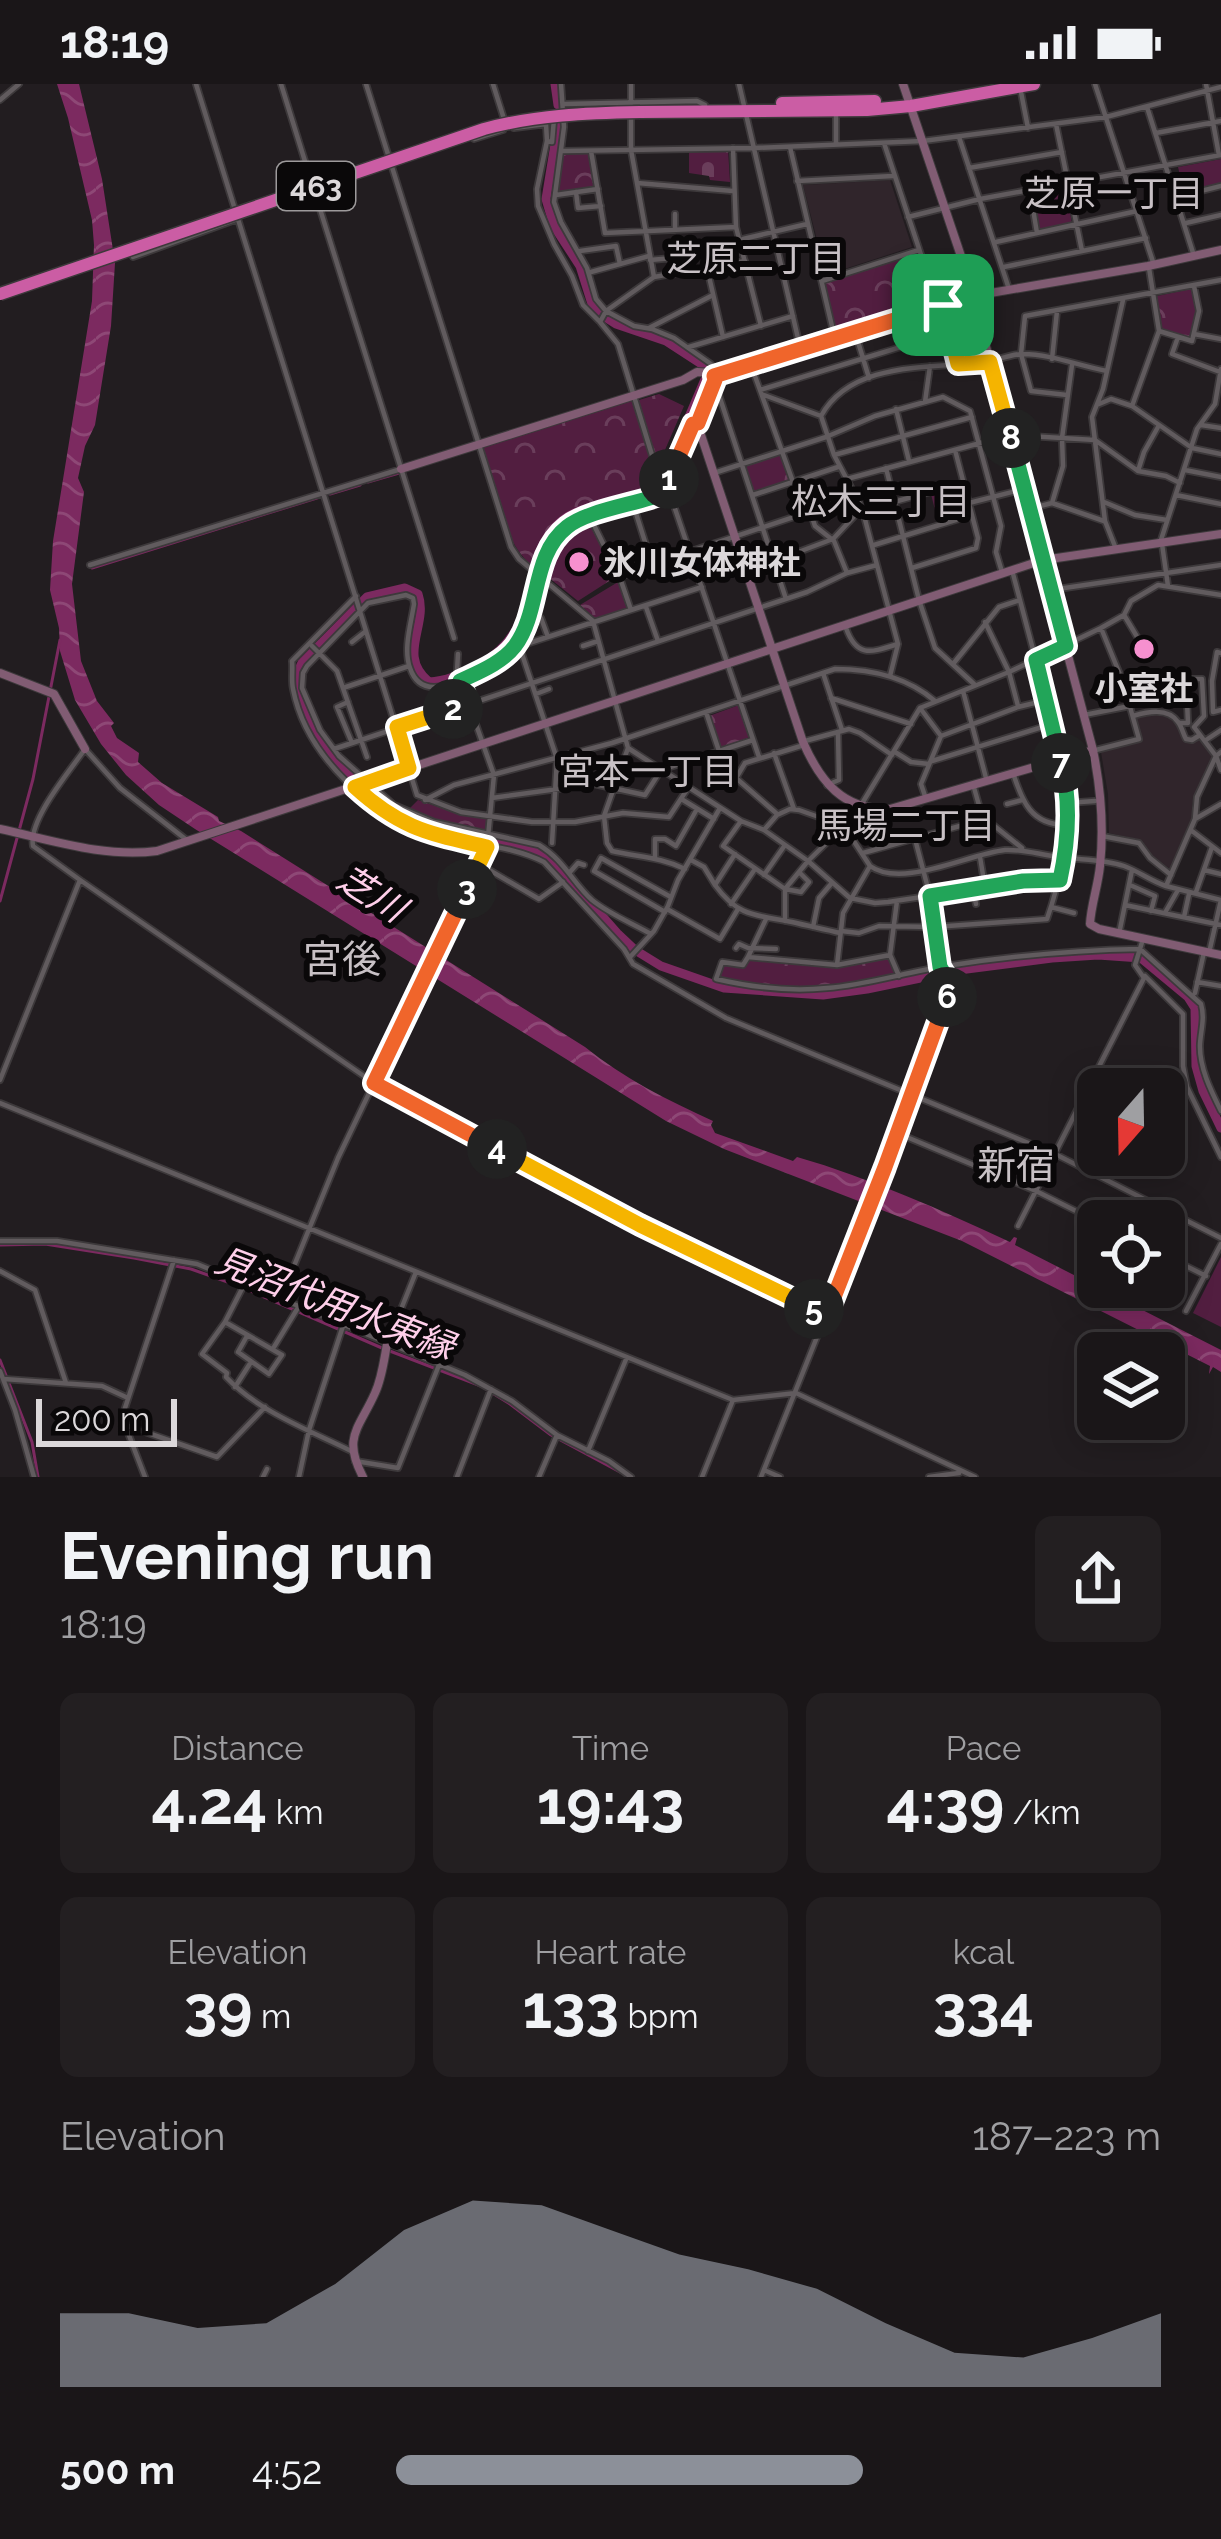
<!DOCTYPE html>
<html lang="en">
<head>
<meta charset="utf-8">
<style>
  body { margin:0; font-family:Raleway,"Noto Sans JP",sans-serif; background:#231f21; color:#f1f3f6; height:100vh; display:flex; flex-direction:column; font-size:45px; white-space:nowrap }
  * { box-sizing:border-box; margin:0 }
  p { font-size:39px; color:#9f9fa2 }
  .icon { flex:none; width:66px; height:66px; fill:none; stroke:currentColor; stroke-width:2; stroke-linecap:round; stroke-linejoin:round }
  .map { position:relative; height:1393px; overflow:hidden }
  .details { display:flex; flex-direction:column; background:#1a1618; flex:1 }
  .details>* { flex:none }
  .needle { width:78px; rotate:200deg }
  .buttons { position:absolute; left:1077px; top:984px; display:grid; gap:24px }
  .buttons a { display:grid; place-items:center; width:108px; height:108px; border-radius:18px; background:#1a1618; box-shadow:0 6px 30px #0003,0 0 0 3px #383537; font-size:60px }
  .scale { position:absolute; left:36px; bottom:30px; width:141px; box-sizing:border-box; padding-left:12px; border:6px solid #dcd8da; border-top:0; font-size:33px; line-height:42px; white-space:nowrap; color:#dcd8da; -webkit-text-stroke:9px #0a0809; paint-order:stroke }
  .pin { position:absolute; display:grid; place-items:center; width:102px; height:102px; color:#fff; margin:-51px; border-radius:24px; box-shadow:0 6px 18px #0006 }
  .km { position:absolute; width:60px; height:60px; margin:-30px; border-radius:50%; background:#222; color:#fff; font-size:33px; line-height:60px; text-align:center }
  .round { display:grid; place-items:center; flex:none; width:126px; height:126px; border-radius:18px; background:#231f21 }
  .head { display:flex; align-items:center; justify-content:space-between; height:204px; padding:0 60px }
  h1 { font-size:66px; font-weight:700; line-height:90px }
  .figures { display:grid; grid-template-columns:repeat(3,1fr); gap:18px; height:204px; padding:12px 60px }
  .figures div { display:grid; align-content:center; border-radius:18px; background:#231f21; text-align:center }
  .figures b { font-size:60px; font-weight:700 }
  .figures small { font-size:33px; font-weight:400 }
  .figures p { font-size:33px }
  .chart { height:336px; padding:24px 60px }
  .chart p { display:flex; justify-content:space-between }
  .chart svg { width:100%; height:216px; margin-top:12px; fill:#8c9099; opacity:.7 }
  ul { padding:0 60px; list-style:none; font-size:39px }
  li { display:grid; grid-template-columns:192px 144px 1fr; align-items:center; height:90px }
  li i { height:30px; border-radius:15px; background:#8c9099 }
  .status { display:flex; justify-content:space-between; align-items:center; height:84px; padding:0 60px; background:#1a1618; direction:ltr }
  .status svg { height:33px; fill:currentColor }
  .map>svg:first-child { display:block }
</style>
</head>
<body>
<div class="status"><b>18:19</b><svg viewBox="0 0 49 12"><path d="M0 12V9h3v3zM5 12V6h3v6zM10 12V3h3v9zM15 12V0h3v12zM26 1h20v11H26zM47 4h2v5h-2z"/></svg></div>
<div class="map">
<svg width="1221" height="1393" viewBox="0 0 1221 1393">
  <defs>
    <pattern id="forest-crowns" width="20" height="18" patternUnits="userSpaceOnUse" patternTransform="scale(3)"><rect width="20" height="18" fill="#521e40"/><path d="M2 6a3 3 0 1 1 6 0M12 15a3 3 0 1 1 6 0" fill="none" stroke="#6a3e5b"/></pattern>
    <pattern id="cemetery-stones" width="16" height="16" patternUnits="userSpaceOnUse" patternTransform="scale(3)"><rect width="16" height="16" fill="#521e40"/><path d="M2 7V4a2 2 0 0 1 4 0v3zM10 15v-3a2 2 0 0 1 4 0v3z" fill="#6a3e5b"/></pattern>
    <pattern id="water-waves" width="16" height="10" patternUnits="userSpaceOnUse" patternTransform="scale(3)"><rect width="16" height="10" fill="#7c2a60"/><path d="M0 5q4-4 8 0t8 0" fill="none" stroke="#8e4876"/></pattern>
  </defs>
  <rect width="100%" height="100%" fill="#221d20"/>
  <!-- built -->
  <path fill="#30252b" d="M890,96L912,163L826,191L803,101Z
    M1150,629L1171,634L1177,639L1180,649L1185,656L1201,655L1213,674L1192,720L1193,735L1189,745L1170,785L1150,770L1141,756L1109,749L1108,710L1101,668L1140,657L1135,634Z"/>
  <!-- forest -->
  <path fill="url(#forest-crowns)" d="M589,69L595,104L555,110L563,71Z
    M1066,104L1072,140L1039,146L1032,110Z
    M917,169L934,220L835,250L824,199Z
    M1191,205L1198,228L1192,253L1189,255L1161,245L1157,212Z
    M659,310L684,322L658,382L637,320L639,316Z
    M632,315L658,397C648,406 637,408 624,412C572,426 553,428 532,482C502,457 493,399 481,362Z
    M780,370L789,397L753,407L746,381Z
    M960,402L967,430L938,438L931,410Z
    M587,436L617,492L578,517L543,489C553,464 562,447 587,436Z
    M618,498L627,525L596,535L580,521Z
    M739,621L750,653L720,664L709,632Z
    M418,716L461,731L487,734V748L428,734L409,725Z
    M889,873L895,892C830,902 784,908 718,895L722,881L744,883L749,876L838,883Z"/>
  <!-- cemetery -->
  <path fill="url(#cemetery-stones)" d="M728,65L730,98L710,96L709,92L689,89V66Z"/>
  <!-- pitch -->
  <path fill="#521e40" d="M1221,75V100L1184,109L1178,83Z
    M1221,1173V1243L1193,1229Z"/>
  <!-- water -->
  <path fill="url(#water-waves)" d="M57,0H79L102,95L115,179L111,242L95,341L85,362L78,394L84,408L72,500L81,577L97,617L114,639L111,642L117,654L139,669L138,678L162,699L218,733L219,737L241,747L585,963C623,994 669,1017 713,1037L711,1041L715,1049L793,1077L797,1073C870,1094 941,1126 1010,1158L1014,1153L1017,1154L1015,1161L1221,1266V1288L1213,1283L1209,1290L1210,1282L962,1157L724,1065L666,1037L195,745L159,721L126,691L101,660L75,616L60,567L59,544L50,506L53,457L92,217L94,161L92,136L68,34Z"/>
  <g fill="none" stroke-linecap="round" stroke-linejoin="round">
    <!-- stream -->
    <path stroke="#7c2a60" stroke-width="3" d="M368,398L399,389
      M330,410L360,401
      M92,484L320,413
      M0,817L33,695L60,556
      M0,1161L45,1160L134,1174L191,1185L239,1202L382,1264L481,1302L510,1320L551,1351L620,1388
      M0,1276L32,1358L38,1393"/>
    <!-- river -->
    <path stroke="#7c2a60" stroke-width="9" d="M555,0L558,21
      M559,36L546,115L554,142L580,182L592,220L597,228L616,240L666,257L706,283V293L661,399C633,423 587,414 559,439C516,480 547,541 481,580C465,589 447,597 429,598C396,571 429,541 418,510L405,504L367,513L302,579L295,594L296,605L306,631L327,667L341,682L402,733L438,746L538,768L559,783L617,849L635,866L661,882L724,904L823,911L867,905L959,886L1052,874L1098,871L1141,874L1188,913L1195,924L1196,982L1203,1007L1221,1044"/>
    <!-- street casing -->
    <g stroke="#3d393b" stroke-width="8">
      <path id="street" d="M196,0L417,711L461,728L532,738H575L623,729L669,733L688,704
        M281,0L313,103
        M366,0L511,463L519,475L593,537L628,664L604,732L607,759L612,767C638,773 661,773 685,785
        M493,0L504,35
        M561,0L564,43L554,118L561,138L587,184L596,215L606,227L634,242L652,245L674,254L711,280L712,286
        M631,0V66L654,193
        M739,0L800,263
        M1095,0L1154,181
        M1206,0L1219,71
        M1020,3L1028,44
        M0,16L19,0
        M564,20L697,17L705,21
        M1147,23L1194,172
        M836,30V60
        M1056,40L1082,167
        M514,44L546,40L547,57L552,58L554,35
        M1156,49L1221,37
        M959,53L1009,205
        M474,55L503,46
        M547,57L537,105L538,122L554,160L572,192L583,221L599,237
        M884,59L938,222
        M790,63L835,255
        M733,64L736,143L761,242
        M562,67L754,64L923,57L1106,33L1221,3
        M591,67L605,149L736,143
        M969,84L1062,68
        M797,97L893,92
        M637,99L733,107
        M1030,107L1037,149
        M576,108L578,124L601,122
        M315,109L454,554
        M556,111L598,105
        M1177,113L1221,102
        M675,130V146
        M908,133L980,115L1221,71
        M1186,139L1221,131
        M743,155L807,140
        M996,158L1137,127
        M580,167L616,162L620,180
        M133,173L235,136
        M650,176L673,174L674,189
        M1004,183L1146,154
        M707,184L723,253
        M591,188L649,172
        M822,197L919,166
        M943,221L958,279
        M649,244L713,211
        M1159,247L1192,257L1199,227L1194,202
        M855,248L869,294
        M1194,250L1221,255
        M1178,253L1172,270L1220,288
        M689,263L793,232
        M1052,275L1057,227
        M751,281L793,398
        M713,301L717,305L786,515
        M760,306L950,248
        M764,311L821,332
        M1067,311L1031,307L1021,270L1025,232L1221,196
        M925,318L930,282
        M1099,320L1111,315L1132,322L1192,364L1221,370
        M1132,322L1159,247L1149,184
        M896,325L909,377
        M698,339L693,340L667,401L759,673
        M1201,341L1221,344
        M834,371L972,333
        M886,384L919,516L935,564L974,600
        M1185,386L1221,393
        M1138,387L1144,368L1158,343
        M714,389L826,353L875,332L943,313L970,327L1001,442L996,468L1002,488
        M847,395L1010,351L1095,356L1138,387L1166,392L1180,399
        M753,411L838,383
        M1176,411L1221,420
        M894,418L963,399
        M1104,418L1135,431L1167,436
        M969,419L1024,405
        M1052,419L1063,382L1062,354L1072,281
        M634,423L652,480
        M1029,425L1052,419L1104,437
        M811,430L815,442L834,457L847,489
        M590,433L620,494L631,526
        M1160,459L1197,345L1215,320L1221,285
        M1162,460L1168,502
        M874,461L972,431
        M1116,465L1105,437L1092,333L1103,305L1123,216
        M777,476L833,455L862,424
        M90,481L401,385
        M877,481L898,560L890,592
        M912,484L976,464L978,454L955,366
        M1012,486L1061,672
        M620,494L634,486L857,412
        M1051,506L1221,481
        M356,512L292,577C293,586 291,596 293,605C306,672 372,733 436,751C471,761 511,761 544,778L624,865L633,880L726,934L1055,1070L1221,1154
        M646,523L658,557
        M1124,531L1142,561
        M541,534L548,553
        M985,538L1009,588L1018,622
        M846,544C857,575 872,568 898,560
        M352,558L366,547
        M518,558L557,675L552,759
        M312,562L337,587L367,673
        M520,562L702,503
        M583,562L598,557
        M1221,569L1217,568L1212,597L1213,628L1221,626
        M953,580L999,523L1020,516
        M823,589L842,646
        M346,603L409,582
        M963,607L986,694
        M536,610L549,605
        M831,614L911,640
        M348,618L337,623L352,659
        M920,624L941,652
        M706,628L719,667
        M1084,631L1130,622
        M1133,632C1147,628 1168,623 1178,638C1182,643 1183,650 1186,655L1192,656L1200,651
        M1206,656L1221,646
        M805,657L849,645L860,649L892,671
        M628,664L741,737L764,746L808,777L850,814L875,819L888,818L1023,798L1060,796
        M334,665L807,508L847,489L877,481L862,424L834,371L821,332C852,276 931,285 986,278C998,276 1011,270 1023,270C1050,270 1080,282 1107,287
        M1096,666L1139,655L1123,598L1101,544
        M895,668L911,678L929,680
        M1221,668L1216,672L1221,686
        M774,669L794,725
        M932,677L1052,640
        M1013,689C1022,717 1031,741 1066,741
        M973,700L982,732L1022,764
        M827,701L839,696L838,649
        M492,714L594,700L645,711L661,686L753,656
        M926,715L921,700L941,652L1018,623L1047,616
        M425,716L454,701L612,659L835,585C870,585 907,593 935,617
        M683,716L714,735
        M1066,719L1095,717
        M1007,720L1022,716
        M776,729L736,694L745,679L804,661
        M1195,735L1221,720
        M741,737L723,762L785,805L801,808L809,798L799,788
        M764,746L777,731L790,725L799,726L844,742L870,782C902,805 968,770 1005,766C1025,765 1040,771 1060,773C1080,776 1104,775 1124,782C1138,787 1151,797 1166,802L1195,735L1197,713L1216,672L1194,643L1204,632L1202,595H1186L1188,639H1180
        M1192,747L1221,769
        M1102,752L1139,759L1150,774L1171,791
        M188,757L120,704L85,665C69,688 28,736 33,762L80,796L374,999L640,1140L827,1231
        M863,769L985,735
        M735,770L715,801C738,833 756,831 792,838C808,842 824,845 840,849
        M655,773V755H665L676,762L697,725
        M980,773L985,803
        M691,776L704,783L715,801
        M479,780L539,815L563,798
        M1204,786L1221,790
        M570,788L578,779L584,781
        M764,791L785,761
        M1130,801L1155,812L1151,827
        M1166,802L1221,816L1209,869
        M973,805L976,820
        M1196,808L1212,763
        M731,820L755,785
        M1125,821L1221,841
        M1051,823L1074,829
        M667,825L720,855L738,825
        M1166,827L1178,806
        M665,828L594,787L601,774L669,812
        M1184,833L1189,810
        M766,835L748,873L837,881L890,871L897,817
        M785,837V805L808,777L855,731L920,624L1009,588L1101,544L1124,531L1131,517L1158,501L1221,511
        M813,843L819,814L831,800
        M841,847L859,849L879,842L934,843L1047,835C1065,783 1074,729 1060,675
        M651,850C632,839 609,830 592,816C573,799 564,776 539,761L434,738L394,721L339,672L320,646L302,604L303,589L307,582L368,519L406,511L413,514L414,520C411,540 403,565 410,584C416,602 429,606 446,601C496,586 526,562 537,509C542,486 547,459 567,443C595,421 643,430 667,401L659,394L618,260L600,238L606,227L654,193L745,177
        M1119,850L1132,786
        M736,864L739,860L748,864L776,865
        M890,871L899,892
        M631,872L654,847L668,822L678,796L720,724
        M748,873L743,881L722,878L716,895C751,903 791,908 827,904C867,901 906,888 946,882C1011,872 1075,866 1140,865L1201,920C1205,934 1201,945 1200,960C1199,983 1211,1007 1221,1027
        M837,881L843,829L870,782
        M1145,892L1183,930V982L1187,1003L1221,1073
        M1197,898L1221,902
        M1195,909L1204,868
        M0,996L80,796
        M0,1019L733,1316L796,1309L975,1393
        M897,1049L1036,1107L1098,1138
        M1018,1142L1144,894L1135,881L1143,855
        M0,1157H57L197,1180L465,1291L512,1317L557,1351L609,1377L631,1393
        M1164,1171L1206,1192
        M0,1187L35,1206L66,1299
        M245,1199L225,1238L202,1270L227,1289L226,1293C259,1328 309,1346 351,1367
        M281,1214L338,1074L487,763L494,691L457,587L458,570
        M1186,1227L1221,1160
        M225,1238L282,1271L269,1290L238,1268L247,1252
        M387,1260L416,1188
        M274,1263L299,1222
        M0,1287L15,1326L34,1393
        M4,1295L102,1302L128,1314
        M235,1303L251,1278
        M125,1341L217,1373L265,1323
        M588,1367L627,1273
        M355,1377L398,1384L439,1281
        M764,1386L780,1393
        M145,1393L125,1341L124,1327L174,1176
        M263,1393L267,1385
        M299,1393L309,1346L343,1242
        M457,1393L491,1305
        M539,1393L557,1351
        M702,1393L733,1316
        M761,1393L885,1083L951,901L940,883L930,812L915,755
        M929,1393L959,1389"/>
    </g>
    <!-- secondary casing -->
    <g stroke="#3d393b" stroke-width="10">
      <path id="secondary" d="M903,0L966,187L1093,666C1101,705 1104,743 1100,782C1098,802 1091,821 1090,840L1099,845L1221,871
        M714,292L973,212L1148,182L1221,166
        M401,385L683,296L697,288L713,289L715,296L698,342L803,658C820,697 843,727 890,725L1093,666
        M0,589L54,610L85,665
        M0,745C51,756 104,774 157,767L1043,476L1221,450
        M363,1393C342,1353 359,1345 375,1309C382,1294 384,1276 387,1260"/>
    </g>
    <!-- highway casing -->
    <g stroke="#3d393b" stroke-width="15">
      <path id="highway" d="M782,19L875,17
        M640,28L867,26L911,22L1034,0"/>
    </g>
    <!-- street -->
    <use href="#street" stroke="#615b5e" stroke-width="4.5"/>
    <!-- secondary -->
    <use href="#secondary" stroke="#815c73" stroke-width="8"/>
    <!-- highway -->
    <use href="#highway" stroke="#cb5da4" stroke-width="12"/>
    <!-- highway-bridge casing -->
    <g stroke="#3d393b" stroke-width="15" stroke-linecap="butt">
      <path id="highway-bridge" d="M0,210L484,45C536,31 587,29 640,28"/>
    </g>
    <!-- highway-bridge -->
    <use href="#highway-bridge" stroke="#cb5da4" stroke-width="12"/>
  </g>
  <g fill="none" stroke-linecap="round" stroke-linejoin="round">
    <!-- split-1 casing -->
    <g stroke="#fff" stroke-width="24">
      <path id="split-1" d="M669,395L693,340L698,339L715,296L714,292L943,221"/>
    </g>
    <!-- split-2 casing -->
    <g stroke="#fff" stroke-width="24">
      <path id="split-2" d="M453,625L468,620L460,597C479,588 502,579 515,562C541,527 531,471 567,443C587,427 631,421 656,412L664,406L669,395"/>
    </g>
    <!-- split-3 casing -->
    <g stroke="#fff" stroke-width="24">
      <path id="split-3" d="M453,625L397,643L409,684L355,703C401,745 428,749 487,763L467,805"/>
    </g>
    <!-- split-4 casing -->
    <g stroke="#fff" stroke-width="24">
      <path id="split-4" d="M467,805L374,999L497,1065"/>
    </g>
    <!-- split-5 casing -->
    <g stroke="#fff" stroke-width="24">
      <path id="split-5" d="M497,1065L640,1141L814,1225"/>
    </g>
    <!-- split-6 casing -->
    <g stroke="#fff" stroke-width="24">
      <path id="split-6" d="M814,1225L827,1231L885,1083L947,913"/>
    </g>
    <!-- split-7 casing -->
    <g stroke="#fff" stroke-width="24">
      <path id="split-7" d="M947,913L951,901L940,883L930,812L1023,797L1060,796C1068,759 1071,716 1061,679"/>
    </g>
    <!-- split-8 casing -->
    <g stroke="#fff" stroke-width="24">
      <path id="split-8" d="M1011,354L1066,562L1036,576L1061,679"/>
    </g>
    <!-- split-9 casing -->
    <g stroke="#fff" stroke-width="24">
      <path id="split-9" d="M943,221L958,280L990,278L1011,354"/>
    </g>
    <!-- split-1 -->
    <use href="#split-1" stroke="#f0652b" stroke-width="15"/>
    <!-- split-2 -->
    <use href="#split-2" stroke="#22a559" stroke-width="15"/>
    <!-- split-3 -->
    <use href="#split-3" stroke="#f5b400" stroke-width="15"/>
    <!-- split-4 -->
    <use href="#split-4" stroke="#f0652b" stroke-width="15"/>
    <!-- split-5 -->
    <use href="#split-5" stroke="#f5b400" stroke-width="15"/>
    <!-- split-6 -->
    <use href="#split-6" stroke="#f0652b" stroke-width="15"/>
    <!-- split-7 -->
    <use href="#split-7" stroke="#22a559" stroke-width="15"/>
    <!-- split-8 -->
    <use href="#split-8" stroke="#22a559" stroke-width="15"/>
    <!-- split-9 -->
    <use href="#split-9" stroke="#f5b400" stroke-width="15"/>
  </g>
  <!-- markers -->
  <g fill="#f690cf" stroke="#0a0809" stroke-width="4.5">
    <circle cx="579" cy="478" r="12"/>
    <circle cx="1144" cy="565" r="12"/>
  </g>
  <g text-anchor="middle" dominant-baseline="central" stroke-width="12" stroke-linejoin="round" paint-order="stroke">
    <!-- shield labels -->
    <rect fill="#0a0809" stroke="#9d9a9b" stroke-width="3" x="277" y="78" width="78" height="48" rx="9"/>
    <g font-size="30" font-weight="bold" fill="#dcd8da">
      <text x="316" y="102">463</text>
    </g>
    <!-- poi labels -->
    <g font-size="33" font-weight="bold" fill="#dcd8da" stroke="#0a0809" text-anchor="start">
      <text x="603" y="478">氷川女体神社</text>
      <text x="1144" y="604" text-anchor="middle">小室社</text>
    </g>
    <!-- neighbourhood labels -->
    <g font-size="36" fill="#c8c1c5" stroke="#0a0809">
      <text x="1114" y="109">芝原一丁目</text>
      <text x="756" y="174">芝原二丁目</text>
      <text x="881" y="417">松木三丁目</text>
      <text x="648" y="687">宮本一丁目</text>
      <text x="906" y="741">馬場二丁目</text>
    </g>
    <!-- water labels -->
    <g font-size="36" font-style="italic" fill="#ffcfea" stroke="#0a0809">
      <text transform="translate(372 809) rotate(32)">芝川</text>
      <text transform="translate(335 1219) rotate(21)">見沼代用水東縁</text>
    </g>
    <!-- quarter labels -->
    <g font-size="39" fill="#c8c1c5" stroke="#0a0809">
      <text x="342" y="875">宮後</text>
      <text x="1016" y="1081">新宿</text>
    </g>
  </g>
</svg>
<div class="buttons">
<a><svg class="needle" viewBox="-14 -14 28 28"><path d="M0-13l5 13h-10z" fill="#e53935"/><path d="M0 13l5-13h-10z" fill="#9f9fa2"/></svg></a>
<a><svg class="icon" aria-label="locate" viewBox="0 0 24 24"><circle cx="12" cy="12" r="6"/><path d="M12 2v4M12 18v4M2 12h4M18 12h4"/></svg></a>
<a><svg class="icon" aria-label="layers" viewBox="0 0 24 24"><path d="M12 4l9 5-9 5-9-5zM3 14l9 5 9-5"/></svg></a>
</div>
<div class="scale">200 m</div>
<div class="pin" style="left:943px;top:221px;background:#1e9e55"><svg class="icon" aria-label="arrive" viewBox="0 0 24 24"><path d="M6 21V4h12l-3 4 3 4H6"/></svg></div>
<b class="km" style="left:669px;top:395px">1</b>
<b class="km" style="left:453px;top:625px">2</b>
<b class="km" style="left:467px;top:805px">3</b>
<b class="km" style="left:497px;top:1065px">4</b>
<b class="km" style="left:814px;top:1225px">5</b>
<b class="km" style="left:947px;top:913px">6</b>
<b class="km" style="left:1061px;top:679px">7</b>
<b class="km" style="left:1011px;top:354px">8</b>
</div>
<section class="details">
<div class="head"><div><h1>Evening run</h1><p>18:19</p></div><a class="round"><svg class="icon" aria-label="share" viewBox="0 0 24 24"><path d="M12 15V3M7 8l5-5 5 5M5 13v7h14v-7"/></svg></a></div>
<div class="figures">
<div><p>Distance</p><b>4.24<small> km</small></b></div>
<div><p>Time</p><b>19:43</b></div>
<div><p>Pace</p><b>4:39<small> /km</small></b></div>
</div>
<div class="figures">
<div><p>Elevation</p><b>39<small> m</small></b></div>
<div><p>Heart rate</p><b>133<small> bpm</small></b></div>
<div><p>kcal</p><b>334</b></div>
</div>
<div class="chart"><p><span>Elevation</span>187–223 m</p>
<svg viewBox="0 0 160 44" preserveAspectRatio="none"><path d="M0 44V29L10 29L20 32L30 31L40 23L50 12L60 6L70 7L80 12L90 17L100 20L110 24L120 31L130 37L140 38L150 34L160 29V44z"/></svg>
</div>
<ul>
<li><b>500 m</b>4:52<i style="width:61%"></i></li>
</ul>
</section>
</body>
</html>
